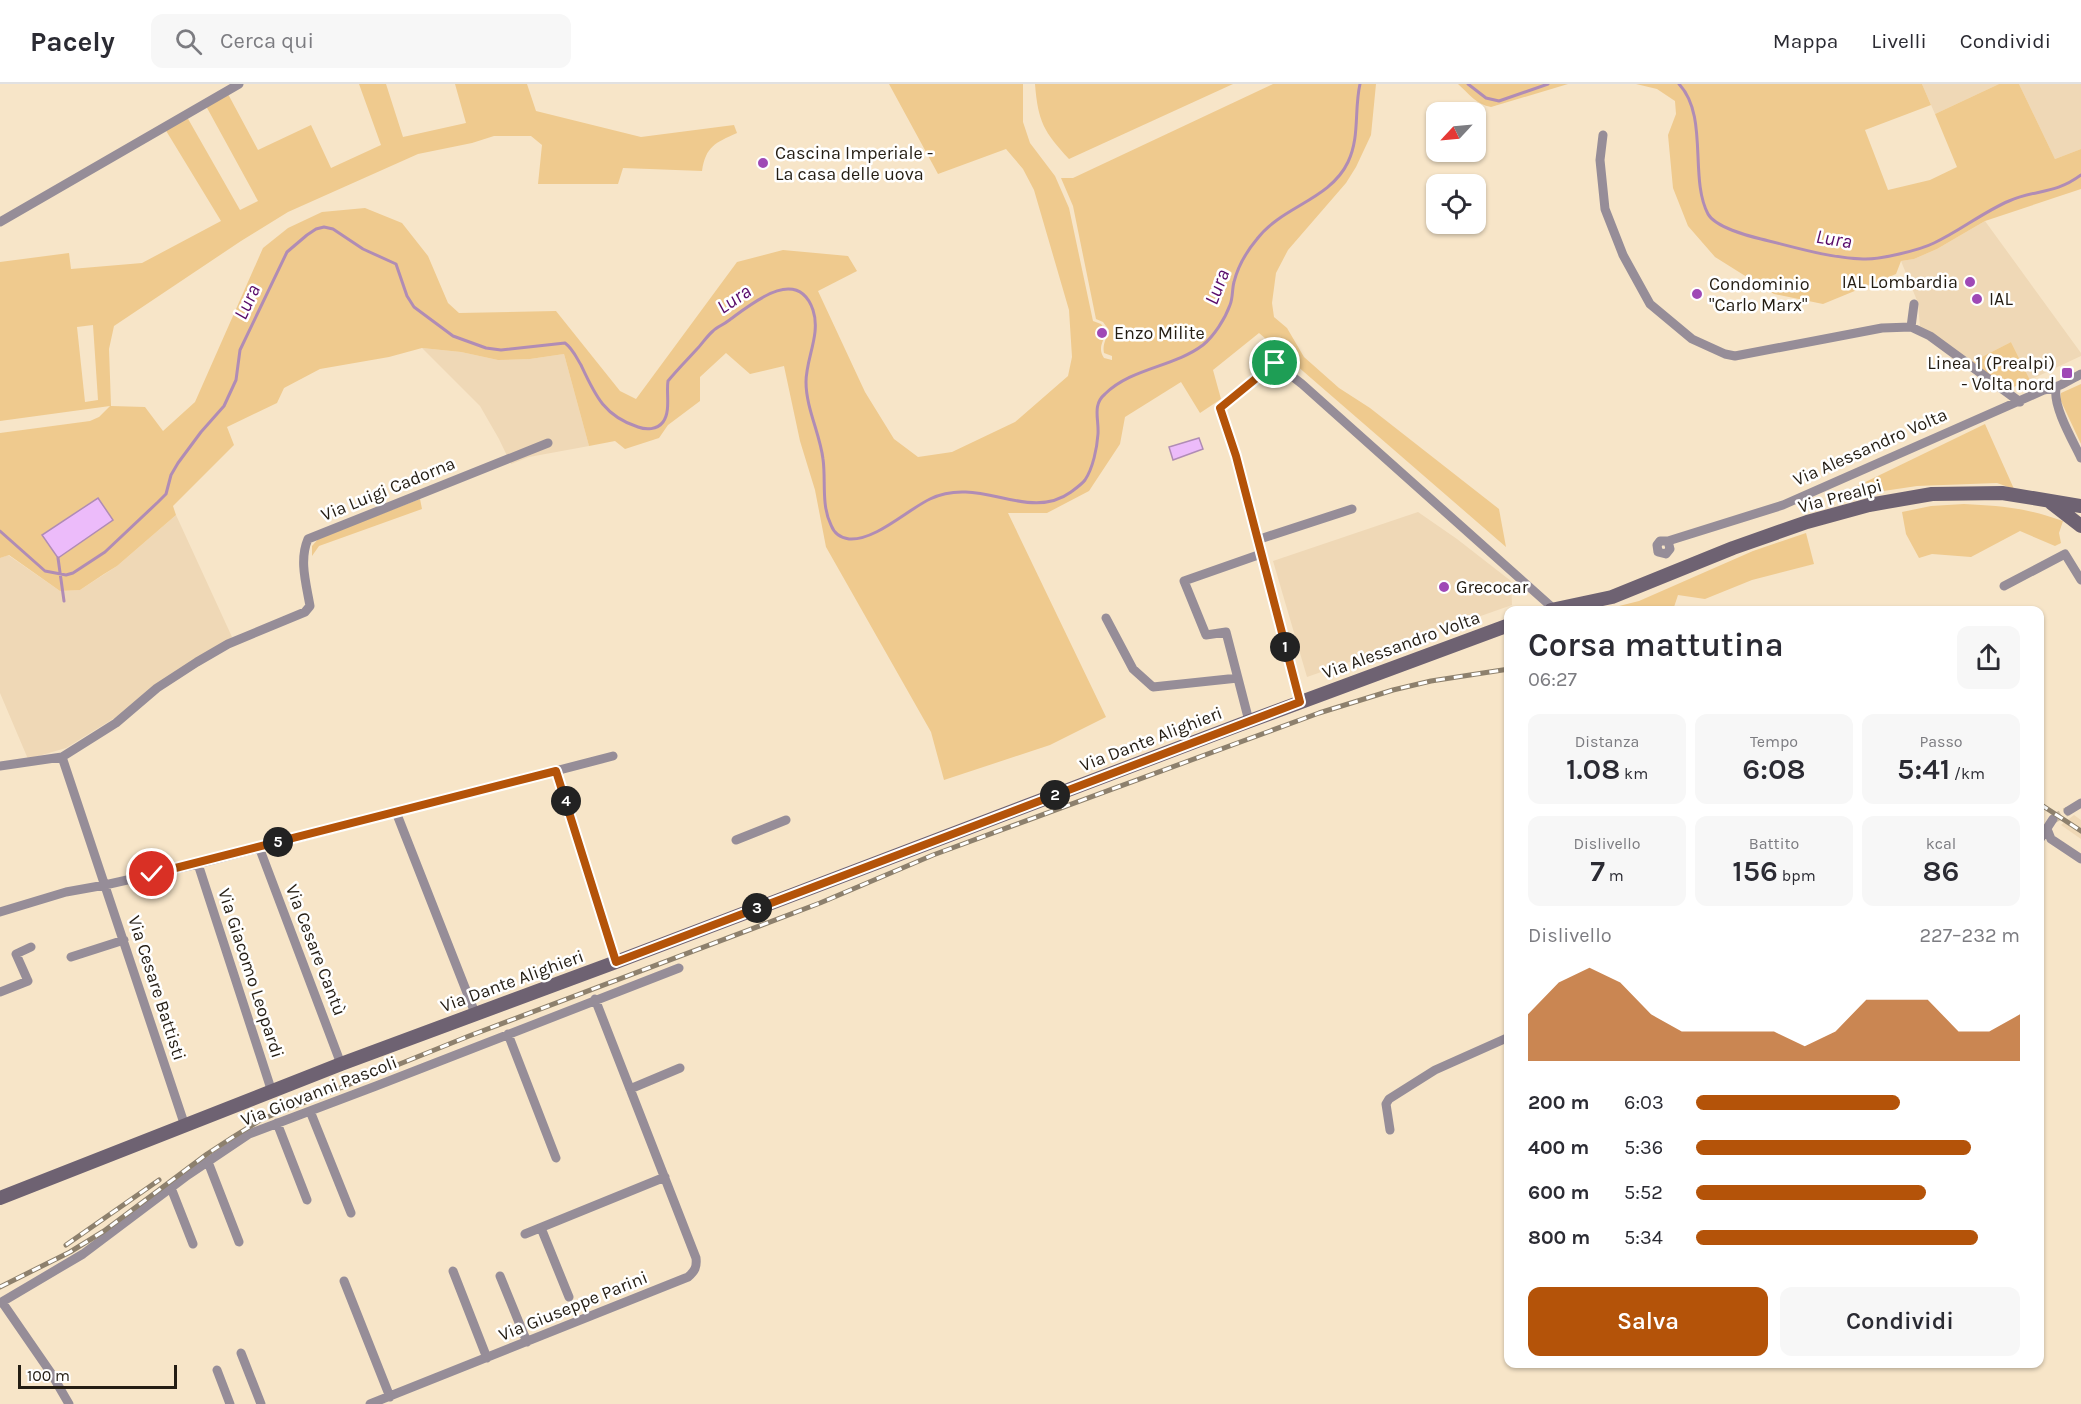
<!DOCTYPE html>
<html lang="it">
<head>
<meta charset="utf-8">
<style>
  body { margin:0; font-family:Karla,sans-serif; background:#f7f7f7; color:#2b2b33; height:100vh; display:flex; flex-direction:column; font-size:22px; white-space:nowrap }
  * { box-sizing:border-box; margin:0 }
  p { font-size:20px; color:#7c7c81 }
  .icon { flex:none; width:33px; height:33px; fill:none; stroke:currentColor; stroke-width:2; stroke-linecap:round; stroke-linejoin:round }
  .map { position:relative; flex:1; overflow:hidden }
  .details { position:absolute; left:1504px; top:522px; width:540px; height:762px; display:flex; flex-direction:column; background:#fff; border-radius:12px; box-shadow:0 2px 4px #0004 }
  .details>* { flex:none }
  .needle { width:39px; rotate:244deg }
  .buttons { position:absolute; left:1426px; top:18px; display:grid; gap:12px }
  .buttons a { display:grid; place-items:center; width:60px; height:60px; border-radius:12px; background:#fff; box-shadow:0 2px 4px #0004; font-size:30px }
  .scale { position:absolute; left:18px; bottom:15px; width:159px; box-sizing:border-box; padding-left:6px; border:3px solid #241d13; border-top:0; font-size:16px; line-height:21px; white-space:nowrap; color:#241d13; -webkit-text-stroke:4px #fff; paint-order:stroke }
  .pin { position:absolute; display:grid; place-items:center; width:51px; height:51px; color:#fff; margin:-26px; border:3px solid #fff; border-radius:50%; box-shadow:0 2px 6px #0007 }
  .km { position:absolute; width:30px; height:30px; margin:-15px; border-radius:50%; background:#222; color:#fff; font-size:16px; line-height:30px; text-align:center }
  .round { display:grid; place-items:center; flex:none; width:63px; height:63px; border-radius:12px; background:#f7f7f7 }
  .headline { display:flex; align-items:center; justify-content:space-between; height:102px; padding:0 24px }
  h1 { font-size:33px; font-weight:600; line-height:45px }
  .stats { display:grid; grid-template-columns:repeat(3,1fr); gap:9px; height:102px; padding:6px 24px }
  .stats div { display:grid; align-content:center; border-radius:12px; background:#f7f7f7; text-align:center }
  .stats b { font-size:30px; font-weight:600 }
  .stats small { font-size:16px; font-weight:400 }
  .stats p { font-size:16px }
  .chart { height:168px; padding:12px 24px }
  .chart p { display:flex; justify-content:space-between }
  .chart svg { width:100%; height:108px; margin-top:6px; fill:#b45309; opacity:.7 }
  .primary-button { display:flex; gap:12px; margin-top:auto; padding:12px 24px }
  .primary-button a { flex:1; height:69px; border-radius:12px; background:#b45309; color:#fff; font-size:24px; font-weight:600; line-height:69px; text-align:center }
  .primary-button a+a { background:#f7f7f7; color:#2b2b33 }
  ul { padding:0 24px; list-style:none; font-size:20px }
  li { display:grid; grid-template-columns:96px 72px 1fr; align-items:center; height:45px }
  li i { height:15px; border-radius:8px; background:#b45309 }
  header { display:flex; align-items:center; gap:36px; box-sizing:border-box; height:84px; padding:0 30px; background:#fff; border-bottom:2px solid #e1e1e2 }
  header strong { font-size:28px }
  nav { display:flex; gap:33px; margin-inline-start:auto; font-size:21px }
  .search { width:420px; height:54px; background:#f7f7f7; display:flex; align-items:center; gap:15px; box-sizing:border-box; padding:0 21px; border-radius:12px; color:#7c7c81; font-size:22px }
  .map>svg:first-child { display:block }
</style>
</head>
<body>
<header>
<strong>Pacely</strong>
<div class="search"><svg class="icon" aria-label="search" viewBox="0 0 24 24"><circle cx="10" cy="10" r="6"/><path d="M15 15l6 6"/></svg>Cerca qui</div>
<nav><a>Mappa</a><a>Livelli</a><a>Condividi</a></nav>
</header>
<div class="map">
<svg width="2081" height="1320" viewBox="0 0 2081 1320">
  <rect width="100%" height="100%" fill="#f7e5c8"/>
  <!-- built -->
  <path fill="#efd8b6" d="M1922,0H1999L1935,30Z
    M2019,0H2081V65L2055,75Z
    M1985,137L2081,269V272L2030,296L2011,258L1972,278L1920,243L1918,219L1901,177L1914,175L1937,165Z
    M422,264L461,268L498,276L530,275L564,270L589,362L529,373L511,380L499,355L480,322Z
    M1418,428L1457,455L1511,497L1512,521L1307,593L1273,477Z
    M176,431L232,553L202,580L66,664L28,675L0,609V474L8,471L60,507L80,506L117,482Z
    M2074,731L2081,736V755L2061,741Z"/>
  <!-- green -->
  <path fill="#efca8e" fill-rule="evenodd" d="M359,0H386L403,53L466,39L455,0H527L536,27L641,53L734,41L737,49C715,59 706,62 702,87L623,84L618,100H538L542,61L531,52H494L472,59L418,70L288,128L241,157L114,242L109,265L111,322L145,323L163,347L195,318L263,164L288,144L322,128L365,124L402,139L428,172L448,219L459,229L556,227L620,307L636,315L737,178L783,166L848,172L857,187L818,207L865,308L894,355L918,373L952,368L1015,338L1068,292L1072,273L1069,226L1034,106L1023,85L1006,65L938,90L889,0H1023V38L1030,59L1055,92L1069,124L1093,237L1101,240L1106,247C1104,258 1097,263 1104,274L1112,276V272L1104,269C1102,260 1107,254 1109,246L1103,238L1096,235L1073,122L1061,94H1073L1273,0H1376L1371,51L1356,83L1346,99L1288,166L1276,189L1272,219L1274,233L1287,244L1304,273L1339,304L1370,324L1499,425L1506,463L1259,249L1213,286L1221,315L1200,329L1181,298L1125,333L1120,360L1089,407L1047,429H1008L1106,633L1050,661L944,696L931,648L826,463L815,406L800,357L784,282L750,290L726,269L700,293V317L668,341L659,354L625,365L615,357L589,362L564,270L530,275L498,276L461,268L422,264L389,273L320,285L284,304L277,319L227,343L234,361L173,422L176,431L117,482L104,490L80,506L60,507L9,471L0,474V349L90,337L99,333L110,322L0,337V178L69,169L71,185L142,179L221,137L165,45L187,33L240,126L258,117L206,22L228,10L258,66L311,41L331,84L381,61ZM93,241L98,316L85,318L77,243Z
    M1035,0H1233L1069,75C1044,48 1038,38 1035,0Z
    M1458,0H1568L1491,23C1477,21 1468,9 1458,0Z
    M1636,0H1922L1931,21L1865,46L1888,106L1930,96L1957,83L1935,30L1999,0H2019L2055,75L2081,65V105L1985,137L1937,165L1914,175L1901,177L1896,190L1823,220L1774,210L1715,173L1688,142L1673,104L1668,51L1676,30L1675,17L1657,5Z
    M2011,258L2030,296L2009,305L1972,278Z
    M2081,300V360L2060,315L2061,309Z
    M1985,340L2014,405L1997,399L1917,402L1857,411L1853,404Z
    M420,415L422,425L319,462L312,472V462L319,454Z
    M1964,420C2003,422 2026,424 2063,437L2059,449L2061,459L2055,462L2020,447L1971,473L1932,470L1919,474L1906,450L1902,428L1931,422Z
    M1806,449L1814,480L1752,496L1705,515L1678,511L1673,526H1603L1639,517L1753,467Z"/>
  <!-- water -->
  <path fill="#ecbbfa" stroke="#b08cb5" stroke-width="1.5" d="M1199,354L1203,365L1173,376L1169,363Z
    M98,414L113,436L58,474L42,451Z"/>
  <g fill="none" stroke-linecap="round" stroke-linejoin="round">
    <!-- stream -->
    <path stroke="#b08cb5" stroke-width="3" d="M1468,0L1486,14L1499,17L1548,0
      M1679,0C1709,32 1689,94 1708,130C1715,143 1748,152 1761,155C1794,163 1829,174 1863,175C1879,176 1920,166 1934,159C1960,147 1983,128 2009,117C2036,105 2054,111 2081,91
      M0,447L45,487L66,491L73,489L105,468L158,418L166,410L171,391L178,379L201,348L224,322L236,296L240,266L287,168L307,151L316,145L324,143L333,145L363,165L396,180L407,212L414,223L453,252L486,264L501,266L565,259C573,265 576,273 581,281C595,311 604,332 638,343C646,346 657,346 663,338C671,327 666,309 668,297C677,286 687,276 697,265C702,260 707,252 713,247C717,243 723,241 728,237C749,222 797,180 813,226C821,250 806,274 806,298C806,324 820,350 823,375C826,396 821,421 831,441C834,449 841,454 849,455C875,457 907,426 930,415C980,391 1028,439 1071,408C1075,405 1082,400 1085,396C1093,384 1097,364 1098,350C1099,335 1092,321 1105,310C1131,284 1174,283 1203,261C1214,252 1225,235 1230,221C1233,214 1232,205 1234,198C1238,182 1247,167 1257,155C1282,122 1330,116 1348,78C1360,53 1354,26 1360,0
      M58,474L64,517"/>
    <!-- street-tunnel -->
    <path stroke="#cdbda4" stroke-width="9" stroke-dasharray="9 4.5" stroke-linecap="butt" d="M2053,735L2068,727"/>
    <!-- street -->
    <path stroke="#968d98" stroke-width="9" d="M1603,51L1600,76L1605,125L1623,171L1650,220L1692,255L1725,270L1735,272L1882,244L1911,243L1930,252L2020,318
      M0,138L239,0
      M1911,243L1914,220
      M2056,305C2053,323 2073,357 2081,374
      M1257,456L1352,425
      M1668,457L1670,465L1666,470L1658,468L1657,461L1660,457H1668L1783,421L2044,306C2058,304 2068,297 2081,290
      M2004,502L2065,470L2081,496
      M1106,534L1133,585L1153,603L1238,594
      M1300,618L1236,372L1220,324L1275,279L1302,300L1554,525
      M1249,637L1226,548L1206,551L1184,497L1261,470
      M62,673L185,1042
      M0,682L62,673L116,639L157,604L197,578L228,560L305,528L310,522C306,499 299,476 308,455L548,359
      M556,687L616,878
      M2068,727L2081,719
      M396,728L475,929
      M2047,745L2051,755L2081,775
      M2040,755L2053,735
      M736,756L786,736
      M259,763L341,980
      M198,780L272,1008
      M0,828L66,808L105,801L198,780L613,672
      M71,873L124,856
      M0,908L28,897L16,870L31,863
      M508,950L556,1074
      M630,1005L680,984
      M310,1027L351,1129
      M277,1039L307,1116
      M1390,1046L1386,1020L1389,1015L1435,986L1509,953
      M208,1078L239,1158
      M171,1104L193,1160
      M541,1144L569,1213
      M525,1150L665,1093
      M453,1187L487,1274
      M500,1192L527,1258
      M344,1197L390,1313
      M2,1218L51,1289L69,1320
      M0,1219L83,1170L188,1091L249,1050L376,1002L679,884
      M241,1269L261,1320
      M217,1286L230,1320
      M370,1320L688,1193C695,1187 697,1183 696,1174L595,915"/>
    <!-- secondary -->
    <path stroke="#6e6272" stroke-width="14" d="M2050,418L2081,442
      M1551,526L1612,513L1733,464L1807,438L1869,421L1932,410L2002,409L2081,422
      M0,1114L341,980L616,878L1239,641L1509,541"/>
    <!-- rail casing -->
    <g stroke="#8d806d" stroke-width="5">
      <path id="rail" d="M2040,720L2081,747
        M66,1161L159,1096
        M0,1203L70,1168L104,1147L207,1070L233,1053L262,1035L303,1019L469,952L820,819L933,771L1319,629L1393,606L1431,597L1509,585"/>
    </g>
    <!-- rail -->
    <use href="#rail" stroke="#fff" stroke-width="3" stroke-dasharray="9" stroke-linecap="butt"/>
  </g>
  <g fill="none" stroke-linecap="round" stroke-linejoin="round">
    <!-- route casing -->
    <g stroke="#fff" stroke-width="12">
      <path id="route" d="M152,790L556,687L616,878L1300,618L1236,372L1220,324L1275,279"/>
    </g>
    <!-- route -->
    <use href="#route" stroke="#b45309" stroke-width="8"/>
  </g>
  <!-- markers -->
  <g fill="#9f49b6" stroke="#fff" stroke-width="2">
    <circle cx="763" cy="79" r="6"/>
    <circle cx="1970" cy="198" r="6"/>
    <circle cx="1697" cy="210" r="6"/>
    <circle cx="1977" cy="215" r="6"/>
    <circle cx="1102" cy="249" r="6"/>
    <rect x="2061" y="283" width="12" height="12" rx="3"/>
    <circle cx="1444" cy="503" r="6"/>
  </g>
  <g text-anchor="middle" dominant-baseline="central" stroke-width="5" stroke-linejoin="round" paint-order="stroke">
    <!-- poi labels -->
    <g font-size="18" fill="#241d13" stroke="#fff" text-anchor="start">
      <text x="775" y="69">Cascina Imperiale -<tspan x="775" dy="21">La casa delle uova</tspan></text>
      <text x="1958" y="198" text-anchor="end">IAL Lombardia</text>
      <text x="1709" y="200">Condominio<tspan x="1709" dy="21">"Carlo Marx"</tspan></text>
      <text x="1989" y="215">IAL</text>
      <text x="1114" y="249">Enzo Milite</text>
      <text x="2055" y="279" text-anchor="end">Linea 1 (Prealpi)<tspan x="2055" dy="21">- Volta nord</tspan></text>
      <text x="1456" y="503">Grecocar</text>
    </g>
    <!-- street labels -->
    <g font-size="18" fill="#241d13" stroke="#fff">
      <text transform="translate(1870 363) rotate(-24)">Via Alessandro Volta</text>
      <text transform="translate(388 405) rotate(-22)">Via Luigi Cadorna</text>
      <text transform="translate(1840 412) rotate(-15)">Via Prealpi</text>
      <text transform="translate(1401 561) rotate(-20)">Via Alessandro Volta</text>
      <text transform="translate(1151 655) rotate(-21)">Via Dante Alighieri</text>
      <text transform="translate(316 866) rotate(69)">Via Cesare Cantù</text>
      <text transform="translate(251 889) rotate(72)">Via Giacomo Leopardi</text>
      <text transform="translate(512 897) rotate(-20)">Via Dante Alighieri</text>
      <text transform="translate(157 904) rotate(72)">Via Cesare Battisti</text>
      <text transform="translate(319 1007) rotate(-21)">Via Giovanni Pascoli</text>
      <text transform="translate(573 1222) rotate(-22)">Via Giuseppe Parini</text>
    </g>
    <!-- water labels -->
    <g font-size="20" font-style="italic" fill="#580a6a" stroke="#fff">
      <text transform="translate(1834 155) rotate(9)">Lura</text>
      <text transform="translate(1217 203) rotate(-69)">Lura</text>
      <text transform="translate(734 215) rotate(-34)">Lura</text>
      <text transform="translate(247 218) rotate(-65)">Lura</text>
    </g>
  </g>
</svg>
<div class="buttons">
<a><svg class="needle" viewBox="-14 -14 28 28"><path d="M0-13l5 13h-10z" fill="#e53935"/><path d="M0 13l5-13h-10z" fill="#7c7c81"/></svg></a>
<a><svg class="icon" aria-label="locate" viewBox="0 0 24 24"><circle cx="12" cy="12" r="6"/><path d="M12 2v4M12 18v4M2 12h4M18 12h4"/></svg></a>
</div>
<div class="scale">100 m</div>
<div class="pin" style="left:1275px;top:279px;background:#1e9e55"><svg class="icon" aria-label="arrive" viewBox="0 0 24 24"><path d="M6 21V4h12l-3 4 3 4H6"/></svg></div>
<div class="pin" style="left:152px;top:790px;background:#d93025"><svg class="icon" aria-label="check" viewBox="0 0 24 24"><path d="M5 12l5 5 9-10"/></svg></div>
<b class="km" style="left:1285px;top:563px">1</b>
<b class="km" style="left:1055px;top:711px">2</b>
<b class="km" style="left:757px;top:824px">3</b>
<b class="km" style="left:566px;top:717px">4</b>
<b class="km" style="left:278px;top:758px">5</b>
<section class="details">
<div class="headline"><div><h1>Corsa mattutina</h1><p>06:27</p></div><a class="round"><svg class="icon" aria-label="share" viewBox="0 0 24 24"><path d="M12 15V3M7 8l5-5 5 5M5 13v7h14v-7"/></svg></a></div>
<div class="stats">
<div><p>Distanza</p><b>1.08<small> km</small></b></div>
<div><p>Tempo</p><b>6:08</b></div>
<div><p>Passo</p><b>5:41<small> /km</small></b></div>
</div>
<div class="stats">
<div><p>Dislivello</p><b>7<small> m</small></b></div>
<div><p>Battito</p><b>156<small> bpm</small></b></div>
<div><p>kcal</p><b>86</b></div>
</div>
<div class="chart"><p><span>Dislivello</span>227–232 m</p>
<svg viewBox="0 0 160 44" preserveAspectRatio="none"><path d="M0 44V25L10 12L20 6L30 12L40 25L50 32L60 32L70 32L80 32L90 38L100 32L110 19L120 19L130 19L140 32L150 32L160 25V44z"/></svg>
</div>
<ul>
<li><b>200 m</b>6:03<i style="width:63%"></i></li>
<li><b>400 m</b>5:36<i style="width:85%"></i></li>
<li><b>600 m</b>5:52<i style="width:71%"></i></li>
<li><b>800 m</b>5:34<i style="width:87%"></i></li>
</ul>
<div class="primary-button"><a>Salva</a><a>Condividi</a></div>
</section>
</div>
</body>
</html>
